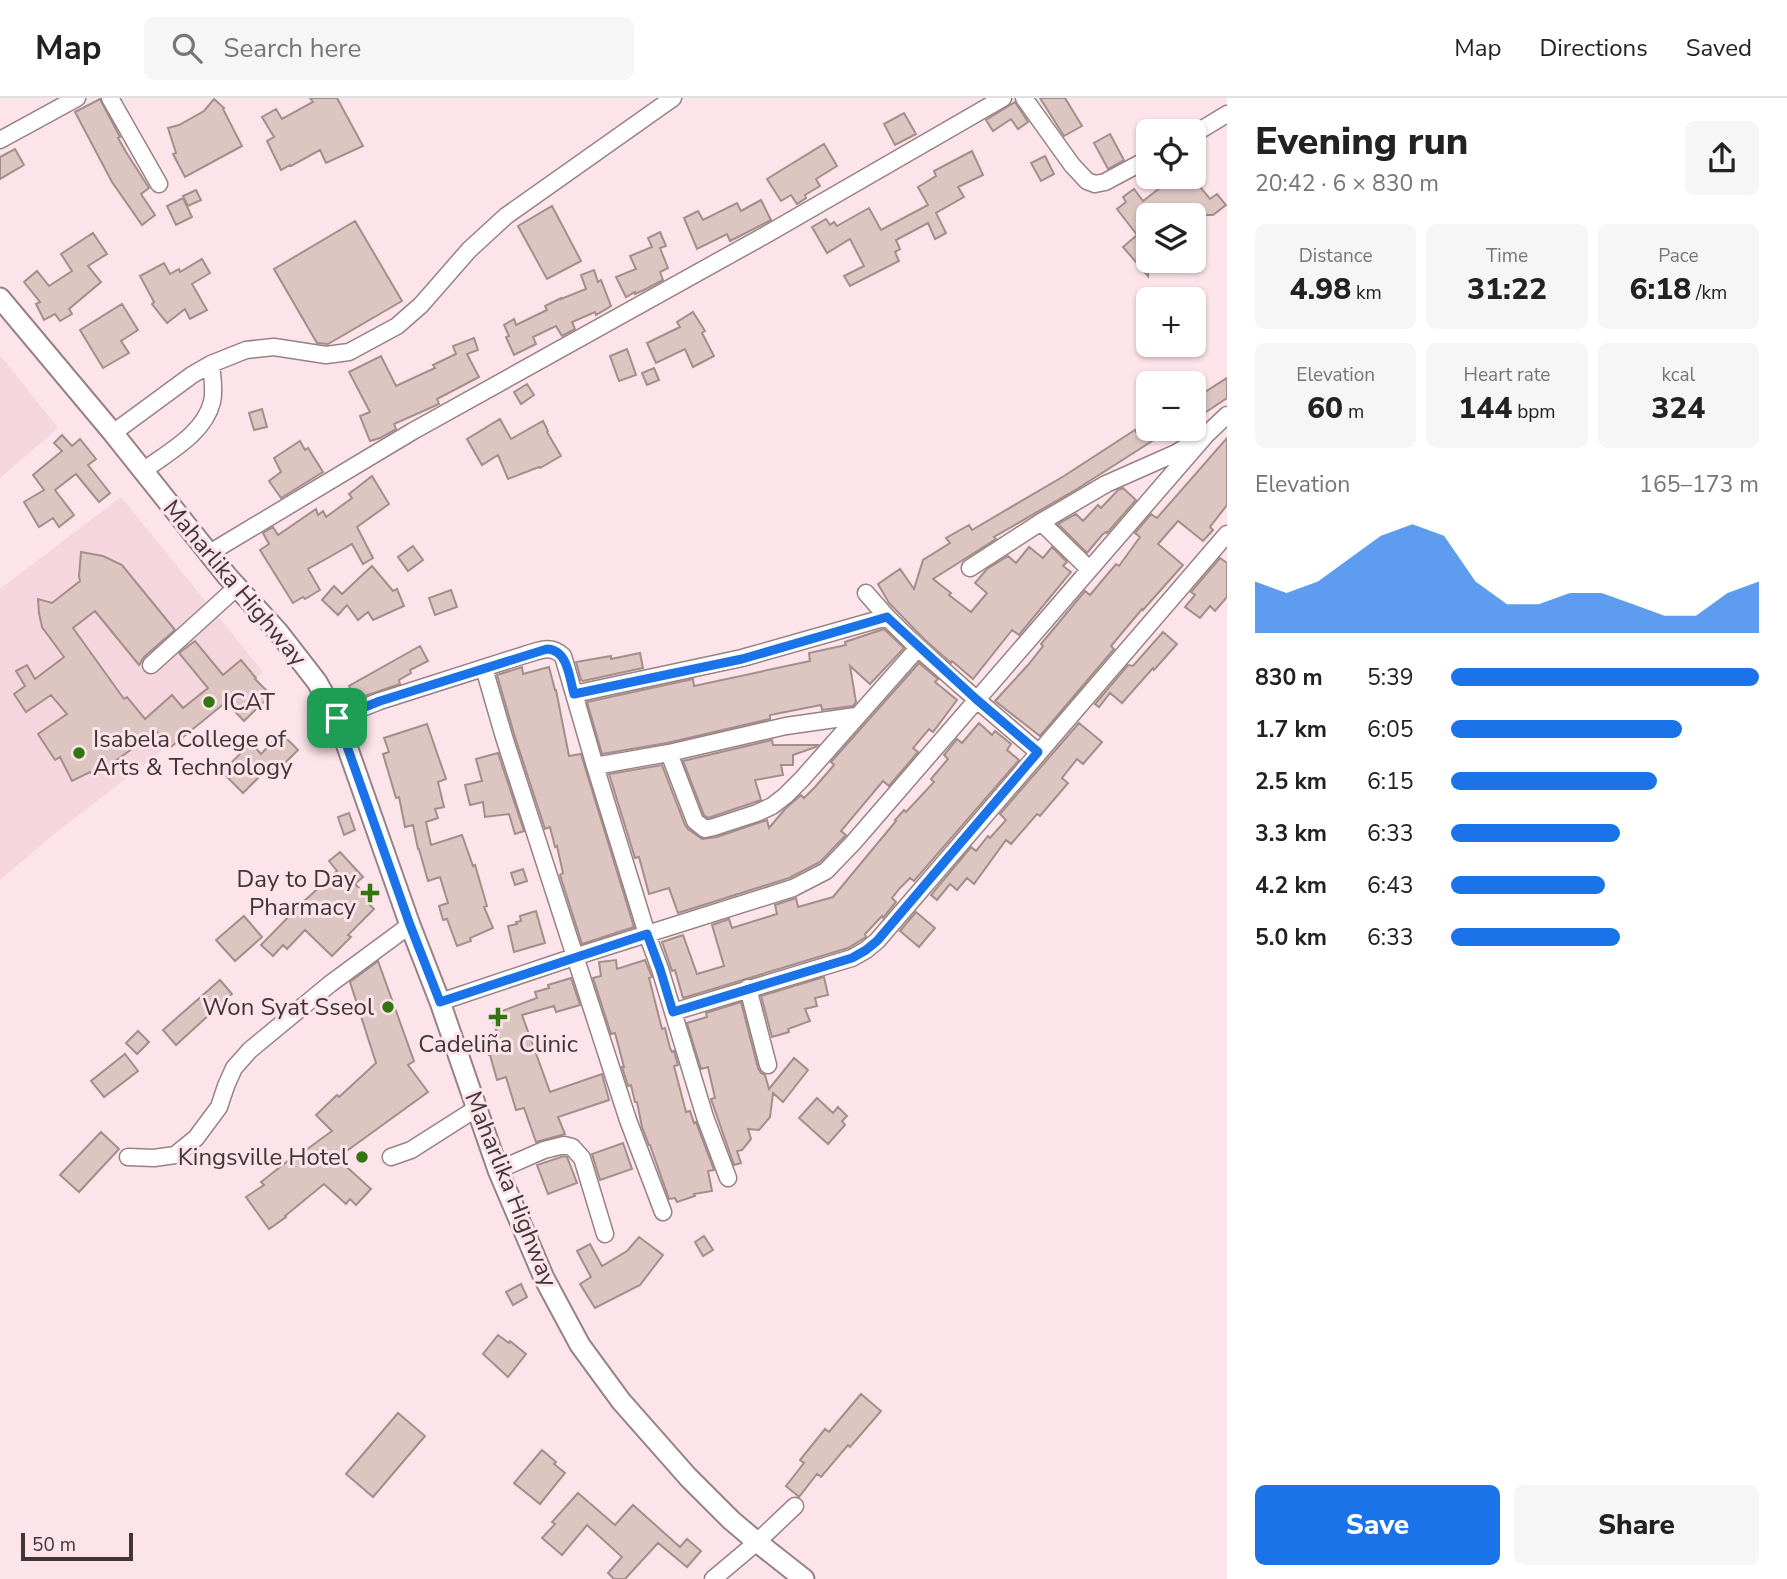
<!DOCTYPE html>
<html lang="en">
<head>
<meta charset="utf-8">
<style>
  body { margin:0; font-family:"Nunito Sans",sans-serif; background:#f6f6f6; color:#222; height:100vh; display:flex; flex-direction:column; font-size:26px; white-space:nowrap }
  * { box-sizing:border-box; margin:0 }
  p { font-size:23px; color:#767676 }
  .icon { flex:none; width:38px; height:38px; fill:none; stroke:currentColor; stroke-width:2; stroke-linecap:round; stroke-linejoin:round }
  .map { position:relative; flex:1; overflow:hidden }
  .panel { display:flex; flex-direction:column; background:#fff; width:560px }
  .panel>* { flex:none }
  .controls { position:absolute; left:1136px; top:21px; display:grid; gap:14px }
  .controls a { display:grid; place-items:center; width:70px; height:70px; border-radius:10px; background:#fff; box-shadow:0 2px 5px #0004; font-size:35px }
  .scale { position:absolute; left:21px; bottom:18px; width:112px; box-sizing:border-box; padding-left:7px; border:4px solid #403639; border-top:0; font-size:19px; line-height:24px; white-space:nowrap; color:#403639; -webkit-text-stroke:5px #fce4ea; paint-order:stroke }
  .pin { position:absolute; display:grid; place-items:center; width:60px; height:60px; color:#fff; margin:-30px; border-radius:14px; box-shadow:0 4px 10px #0006 }
  .round { display:grid; place-items:center; flex:none; width:74px; height:74px; border-radius:10px; background:#f6f6f6 }
  .headline { display:flex; align-items:center; justify-content:space-between; height:119px; padding:0 28px }
  h1 { font-size:38px; font-weight:800; line-height:52px }
  .figures { display:grid; grid-template-columns:repeat(3,1fr); gap:10px; height:119px; padding:7px 28px }
  .figures div { display:grid; align-content:center; border-radius:10px; background:#f6f6f6; text-align:center }
  .figures b { font-size:30px; font-weight:800 }
  .figures small { font-size:19px; font-weight:400 }
  .figures p { font-size:19px }
  .chart { height:196px; padding:14px 28px }
  .chart p { display:flex; justify-content:space-between }
  .chart svg { width:100%; height:126px; margin-top:7px; fill:#1a73e8; opacity:.7 }
  .action { display:flex; gap:14px; margin-top:auto; padding:14px 28px }
  .action a { flex:1; height:80px; border-radius:10px; background:#1a73e8; color:#fff; font-size:28px; font-weight:800; line-height:80px; text-align:center }
  .action a+a { background:#f6f6f6; color:#222 }
  ul { padding:0 28px; list-style:none; font-size:23px }
  li { display:grid; grid-template-columns:112px 84px 1fr; align-items:center; height:52px }
  li i { height:18px; border-radius:9px; background:#1a73e8 }
  header { display:flex; align-items:center; gap:42px; box-sizing:border-box; height:98px; padding:0 35px; background:#fff; border-bottom:2px solid #e0e0e0 }
  header strong { font-size:33px }
  nav { display:flex; gap:38px; margin-inline-start:auto; font-size:24px }
  .search { width:490px; height:63px; background:#f6f6f6; display:flex; align-items:center; gap:18px; box-sizing:border-box; padding:0 24px; border-radius:10px; color:#767676; font-size:26px }
  main { display:flex; flex:1; min-height:0 }
  .map>svg:first-child { display:block }
</style>
</head>
<body>
<header>
<strong>Map</strong>
<div class="search"><svg class="icon" aria-label="search" viewBox="0 0 24 24"><circle cx="10" cy="10" r="6"/><path d="M15 15l6 6"/></svg>Search here</div>
<nav><a>Map</a><a>Directions</a><a>Saved</a></nav>
</header>
<main>
<div class="map">
<svg width="1227" height="1481" viewBox="0 0 1227 1481">
  <rect width="100%" height="100%" fill="#fce4ea"/>
  <!-- built -->
  <path fill="#f5d6de" d="M0,257L58,330L0,380Z
    M121,399L263,574L53,737L0,782V491Z"/>
  <!-- building -->
  <path fill="#ddc6c2" stroke="#a48e8a" stroke-width="2" d="M310,0H337L363,48L326,65L320,52L291,68L290,67L281,72L267,43L274,39L262,19L276,11L282,21L313,4Z
    M1040,0H1065L1082,28L1064,38Z
    M100,1L120,39L118,40L126,54L149,90L141,96L155,117L142,127L112,84L75,14Z
    M214,1L224,10L223,11L242,48L185,79L173,56L176,55L168,30L179,27L204,13Z
    M1015,4L1028,24L1018,31L1011,21L993,33L986,22Z
    M904,15L916,36L895,47L884,26Z
    M1110,36L1124,62L1108,71L1094,45Z
    M824,46L837,68L816,81L820,88L805,97L806,100L797,106L791,97L781,103L767,81Z
    M15,51L24,67L0,81V59Z
    M972,53L983,77L958,89L964,99L936,115L946,135L935,141L928,125L896,142L900,151L895,154L899,163L850,188L844,178L864,168L850,141L827,155L812,129L826,121L830,127L834,124L837,128L869,110L881,132L928,107L918,89L936,78L934,73Z
    M1045,58L1054,76L1041,83L1031,65Z
    M1174,79H1192L1210,101L1217,96L1226,107L1213,117H1148V178L1123,149L1137,137L1117,111L1126,104L1123,99L1134,91L1143,103Z
    M196,92L201,102L188,108L183,98Z
    M183,100L192,119L176,127L167,108Z
    M761,102L771,122L730,143L727,136L697,151L684,120L698,113L703,122L737,105L741,113Z
    M552,108L581,163L547,181L518,128Z
    M355,123L402,203L328,246L317,245L274,171Z
    M660,134L666,148L660,150L668,170L660,174L663,182L644,192L635,196V194L626,199L616,179L636,171L630,158L652,149L648,140Z
    M93,135L107,156L88,168L101,184L69,211L72,216L60,223L55,216L44,222L36,206L40,204L24,184L37,173L49,188L72,173L61,156Z
    M202,161L210,175L192,186L207,212L190,221L185,211L167,225L152,206L154,204L140,178L164,165L170,176L179,171L180,174Z
    M594,172L598,184L601,182L611,208L596,217L595,214L572,224L575,231L562,238L556,228L533,239L536,246L514,257L506,239L509,238L504,227L514,221L516,227L547,212L545,208L561,200V201L586,191L581,177Z
    M122,206L138,232L121,243L129,255L103,270L80,232Z
    M693,214L705,233L702,235L714,258L693,269L685,251L656,265L647,245L680,229L677,224Z
    M474,240L478,252L467,256L479,279L437,301L439,306L394,326L396,331L380,340L370,343L360,318L370,314L349,274L381,258L396,288L435,270L433,267L456,256L453,248Z
    M627,251L636,277L619,283L610,258Z
    M654,270L659,282L647,287L642,275Z
    M1227,280V300L1194,322V301Z
    M527,286L534,297L521,306L514,294Z
    M262,311L267,329L254,332L249,315Z
    M500,321L511,341L543,323L548,333L547,334L561,358L540,370L539,369L508,381L498,357L482,367L467,341Z
    M1142,331H1171L1077,391L994,439L996,441L933,481L951,495L949,497L971,514L987,495L975,485L987,471L1008,458L1016,465L1029,449L1043,460L1052,449L1067,464L1063,468L1071,474L1019,537L1012,532L973,581L952,563L951,565L925,542L889,505L878,486L900,471L914,491L923,462L950,445L946,440L969,427L972,432L1064,378L1135,332L1136,334Z
    M62,337L72,348L80,341L96,361L88,367L110,395L99,404L76,376L55,392L74,417L59,429L53,420L39,429L24,404L44,392L33,377L62,353L54,345Z
    M1227,340V407L1210,429L1213,432L1203,443L1178,423L1158,446L1183,467L1143,512L1142,511L1111,548L1114,551L1040,638L995,603L1028,567L1043,548L1041,546L1085,493L1090,497L1116,466L1119,468L1140,439L1135,435L1151,416L1157,420Z
    M300,343L305,352L308,350L323,374L281,400L269,383L281,374L274,360Z
    M372,378L389,406L357,429L373,460L363,466L352,446L333,457L308,471L320,492L305,501L303,499L293,505L260,452L269,446L263,435L273,429L278,437L316,411L318,417L323,413L326,419L352,400L349,396Z
    M1123,390L1136,402L1107,435L1106,434L1102,437L1087,455L1058,426L1076,416L1083,423L1098,407L1101,410L1118,392Z
    M413,448L423,462L408,473L398,459Z
    M81,454L103,458L122,467L175,532L144,559L139,567L95,513L73,530L124,601L127,599L145,621L172,597L183,610L208,590L179,555L195,543L223,577L241,562L256,580L255,581L271,597L244,623L226,604L171,649L156,633L94,679L90,674L72,683L60,659L55,662L38,636L67,616L51,597L26,614L14,596L25,588L16,573L27,567L35,581L64,559L42,529L39,515L38,501L52,505L80,483L79,478Z
    M1220,460L1227,465V499L1215,513L1210,508L1200,520L1185,509L1195,497L1191,494Z
    M372,468L393,493L397,491L404,508L373,522L368,514L358,522L347,507L338,517L322,502L334,488L342,496Z
    M451,492L457,509L435,517L429,500Z
    M884,531L904,550L870,586L850,568L856,604L853,608L822,612L821,607L770,617V621L667,645L602,656L587,604L693,581L694,588L810,563L809,555L846,547L845,544Z
    M1163,534L1177,546L1154,572L1153,570L1122,605L1110,595L1099,609L1095,606L1128,567L1133,568Z
    M420,548L428,563L410,572L411,575L399,582L400,586L356,601L349,588Z
    M640,555L643,570L583,583L581,582L576,564L611,558V561Z
    M919,565L938,581L935,584L957,602L933,634L929,631L913,650L918,654L889,688L883,683L841,733L846,737L820,764L789,780L678,815L669,790L649,796L639,759L635,760L609,676L662,667L685,727L688,731L702,741L717,739L767,722L769,730L785,711L801,697L804,700L815,689L834,667L831,664Z
    M522,569L523,576L549,569L555,592H556L569,658L581,656L634,829L582,846L560,777L563,775L557,748L555,749L550,729L545,731L514,636L497,577Z
    M979,625L992,637L995,633L1011,646L1007,652L1019,662L914,783L910,780L900,790L892,800L896,804L883,820L882,818L865,836L866,839L848,850L683,900L675,872L672,873L662,844L683,837L697,876L724,868L712,827L729,821L732,830L777,816L775,807L796,800L798,809L833,799L896,723L895,722L904,712L906,714L934,684L931,681L948,661L944,657L957,641L962,645Z
    M1079,625L1102,644L1083,666L1077,661L1062,680L1068,685L1040,718L1037,716L1011,746L1006,742L974,786L967,780L957,792L950,786L937,802L931,797L971,749L976,753L988,738L990,740L1006,722L1000,716Z
    M427,626L446,681L438,684L444,709L435,711L438,720L426,724L431,747L462,737L473,768L475,767L487,808L484,809L493,830L470,840L471,843L457,848L447,821L443,822L439,808L448,805L440,779L428,783L419,751H418L413,727L405,729L399,699L396,700L383,656L389,654L384,640Z
    M281,635L298,652L275,675L269,669L243,695L222,674L251,645L261,656Z
    M772,642L773,647H818L816,649L793,657V667H781L783,677L755,682L761,702L711,719L708,720L704,717L683,663Z
    M498,655L524,733L515,736L509,716L485,719L483,704L470,707L465,687L482,683L476,661Z
    M349,715L355,732L344,737L338,719Z
    M340,754L363,779L355,786L372,803L369,806L374,811L348,837L351,839L332,858L305,832L287,851L283,847L273,858L261,847L302,805L337,773L329,763Z
    M523,771L527,783L515,787L511,775Z
    M536,813L545,845L514,854L508,828L517,826L516,824L521,823L520,818Z
    M916,814L935,830L919,849L900,833Z
    M244,818L262,839L235,863L216,842Z
    M616,862L617,871L645,862L652,879L649,880L662,931L665,930L670,950L672,954L674,953L678,967L674,968L686,1014L690,1013L694,1025L696,1024L714,1072L708,1073L712,1093L694,1096L695,1098L677,1104L675,1100L669,1101L650,1047H649L642,1029L637,1004H635L631,987L628,988L622,969H624L615,935L611,936L593,880L601,878L599,864Z
    M378,863L414,963L408,967L428,994L337,1060L371,1091L356,1107L350,1101L346,1106L324,1086L285,1118L286,1119L269,1131L246,1099L264,1087L261,1084L294,1058L295,1060L332,1033L316,1017L337,997L339,999L376,965L350,884Z
    M824,879L828,897L815,900L817,908L805,911L810,923L788,931L789,934L772,939L761,898Z
    M571,880L580,907L556,914L554,908L522,917L550,994L602,976L609,1002L558,1019L565,1036L536,1044L524,1010L516,1012L506,979L497,982L490,957H489L486,938L497,935L491,917L537,900L535,894L549,890L548,887Z
    M220,882L232,896L176,947L163,932Z
    M741,904L758,970L761,975L765,977L769,991L794,960L808,972L783,1004L773,995L770,1019L759,1032L748,1031L751,1041L742,1052L737,1053L741,1065L734,1067L711,1001L715,1000L708,969L701,971L687,925L707,919L706,915Z
    M138,933L149,944L137,956L126,945Z
    M125,956L138,973L104,999L91,983Z
    M817,1000L833,1015L838,1009L847,1018L842,1023L845,1027L828,1046L799,1020Z
    M101,1034L119,1051L79,1094L60,1077Z
    M623,1045L632,1071L600,1082L592,1056Z
    M564,1058L567,1059L577,1085L548,1096L537,1067Z
    M704,1138L713,1152L703,1158L695,1144Z
    M639,1139L663,1157L640,1187L595,1210L580,1186L591,1179L577,1153L590,1146L602,1168L627,1153Z
    M521,1186L527,1199L513,1207L506,1194Z
    M498,1237L509,1245L510,1243L526,1256L508,1279L483,1256Z
    M861,1296L881,1313L850,1349L848,1347L821,1379L817,1376L799,1399L798,1398L786,1388L804,1365L800,1362L825,1331L829,1334Z
    M398,1315L425,1338L373,1399L346,1376Z
    M542,1352L556,1364L554,1366L565,1375L540,1406L514,1385Z
    M578,1395L615,1427L633,1407L680,1449L687,1441L701,1453L687,1469L658,1445L625,1481H614L608,1475L622,1459L587,1427L562,1457L542,1440L555,1426L552,1424Z"/>
  <g fill="none" stroke-linecap="round" stroke-linejoin="round">
    <!-- minor casing -->
    <g stroke="#978287" stroke-width="19">
      <path id="minor" d="M110,0L159,86
        M1024,0L1072,67L1087,83L1095,86L1105,84L1148,61
        M1194,36L1227,16
        M0,42L77,0
        M113,335L192,277L211,266L246,252L274,249L326,257L349,254L397,228L421,207L469,152L506,118L673,0
        M143,373C168,354 204,336 212,304C215,292 212,278 211,266
        M1041,424L1089,471
        M208,456L413,333L769,135L1003,0
        M970,470L1041,424L1106,386L1176,355L1206,337L1227,317
        M866,495L887,519L918,550L976,601L1038,654
        M151,567L237,489
        M484,570L504,639L628,1022L663,1114
        M574,596L742,560L887,519
        M337,620L380,603L524,557C539,553 550,546 563,558L595,668L647,836L660,871L705,1019L728,1080
        M669,655L695,723L705,731L714,729L757,715L772,708L785,698L802,681L918,550
        M595,668L669,655L786,628L856,618
        M748,890L768,967
        M440,904L574,859L793,790L826,773L853,745L1206,337
        M673,914L852,860L866,852L877,843L1227,436
        M128,1059L154,1060L175,1057L196,1040L219,1009L226,988L234,970L250,952L330,886L410,827
        M391,1059L411,1052L477,1010
        M498,1072L544,1052L564,1047L572,1049L582,1060L605,1136
        M713,1481L757,1444L795,1408"/>
    </g>
    <!-- major casing -->
    <g stroke="#978287" stroke-width="23">
      <path id="major" d="M0,200L113,335L227,478L279,535L317,584L337,620L410,827L440,904L498,1072L544,1180L580,1247L621,1303L688,1379L731,1422L757,1444L804,1481"/>
    </g>
    <!-- minor -->
    <use href="#minor" stroke="#fff" stroke-width="16"/>
    <!-- major -->
    <use href="#major" stroke="#fff" stroke-width="19"/>
  </g>
  <g fill="none" stroke-linecap="round" stroke-linejoin="round">
    <!-- route casing -->
    <g stroke="#fff" stroke-width="14">
      <path id="route" d="M887,519L976,601L1038,654L877,843L866,852L852,860L673,914L660,871L647,836L440,904L410,827L337,620L380,603L547,551C568,552 569,579 574,596L742,561Z"/>
    </g>
    <!-- route -->
    <use href="#route" stroke="#1a73e8" stroke-width="9"/>
  </g>
  <!-- markers -->
  <g fill="#337511" stroke="#fce4ea" stroke-width="2.5">
    <circle cx="209" cy="604" r="7"/>
    <circle cx="79" cy="655" r="7"/>
    <path d="M366.5 784.5h7v7h7v7h-7v7h-7v-7h-7v-7h7z"/>
    <circle cx="388" cy="909" r="7"/>
    <path d="M494.5 908.5h7v7h7v7h-7v7h-7v-7h-7v-7h7z"/>
    <circle cx="362" cy="1059" r="7"/>
  </g>
  <g text-anchor="middle" dominant-baseline="central" stroke-width="6" stroke-linejoin="round" paint-order="stroke">
    <!-- street labels -->
    <g font-size="24" fill="#403639" stroke="#fce4ea">
      <text transform="translate(235 485) rotate(50)">Maharlika Highway</text>
      <text transform="translate(511 1091) rotate(68)">Maharlika Highway</text>
    </g>
    <!-- poi labels -->
    <g font-size="24" fill="#403639" stroke="#fce4ea" text-anchor="end">
      <text x="223" y="604" text-anchor="start">ICAT</text>
      <text x="93" y="641" text-anchor="start">Isabela College of<tspan x="93" dy="28">Arts &amp; Technology</tspan></text>
      <text x="356" y="781">Day to Day<tspan x="356" dy="28">Pharmacy</tspan></text>
      <text x="374" y="909">Won Syat Sseol</text>
      <text x="498" y="946" text-anchor="middle">Cadeliña Clinic</text>
      <text x="348" y="1059">Kingsville Hotel</text>
    </g>
  </g>
</svg>
<div class="controls">
<a><svg class="icon" aria-label="locate" viewBox="0 0 24 24"><circle cx="12" cy="12" r="6"/><path d="M12 2v4M12 18v4M2 12h4M18 12h4"/></svg></a>
<a><svg class="icon" aria-label="layers" viewBox="0 0 24 24"><path d="M12 4l9 5-9 5-9-5zM3 14l9 5 9-5"/></svg></a>
<a>+</a>
<a>−</a>
</div>
<div class="scale">50 m</div>
<div class="pin" style="left:337px;top:620px;background:#1e9e55"><svg class="icon" aria-label="arrive" viewBox="0 0 24 24"><path d="M6 21V4h12l-3 4 3 4H6"/></svg></div>
</div>
<section class="panel">
<div class="headline"><div><h1>Evening run</h1><p>20:42 · 6 × 830 m</p></div><a class="round"><svg class="icon" aria-label="share" viewBox="0 0 24 24"><path d="M12 15V3M7 8l5-5 5 5M5 13v7h14v-7"/></svg></a></div>
<div class="figures">
<div><p>Distance</p><b>4.98<small> km</small></b></div>
<div><p>Time</p><b>31:22</b></div>
<div><p>Pace</p><b>6:18<small> /km</small></b></div>
</div>
<div class="figures">
<div><p>Elevation</p><b>60<small> m</small></b></div>
<div><p>Heart rate</p><b>144<small> bpm</small></b></div>
<div><p>kcal</p><b>324</b></div>
</div>
<div class="chart"><p><span>Elevation</span>165–173 m</p>
<svg viewBox="0 0 160 44" preserveAspectRatio="none"><path d="M0 44V26L10 30L20 26L30 18L40 10L50 6L60 10L70 26L80 34L90 34L100 30L110 30L120 34L130 38L140 38L150 30L160 26V44z"/></svg>
</div>
<ul>
<li><b>830 m</b>5:39<i style="width:100%"></i></li>
<li><b>1.7 km</b>6:05<i style="width:75%"></i></li>
<li><b>2.5 km</b>6:15<i style="width:67%"></i></li>
<li><b>3.3 km</b>6:33<i style="width:55%"></i></li>
<li><b>4.2 km</b>6:43<i style="width:50%"></i></li>
<li><b>5.0 km</b>6:33<i style="width:55%"></i></li>
</ul>
<div class="action"><a>Save</a><a>Share</a></div>
</section>
</main>
</body>
</html>
